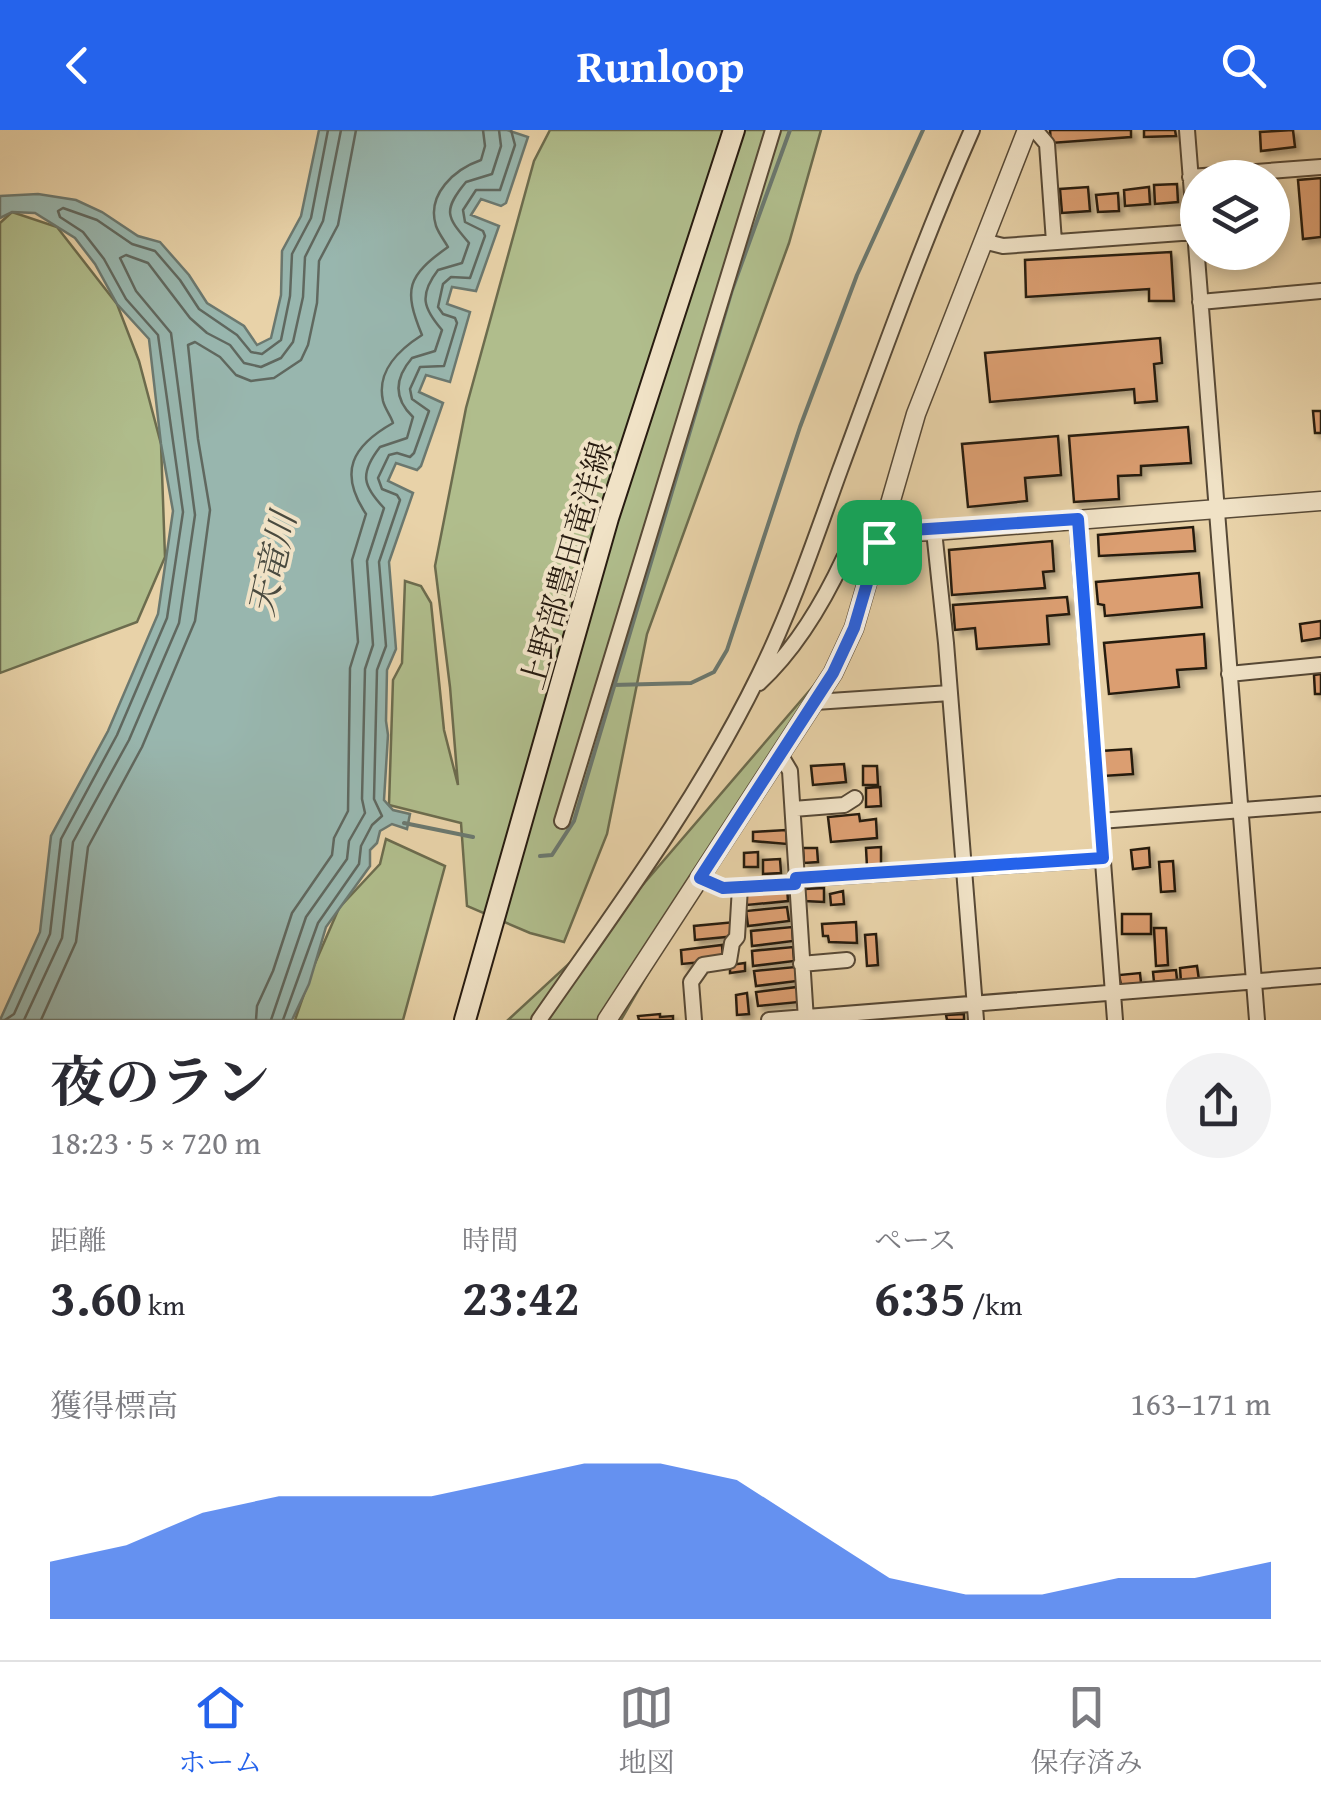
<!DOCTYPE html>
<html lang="ja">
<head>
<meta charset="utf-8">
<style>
  body { margin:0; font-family:"Gentium Book Plus","Noto Serif JP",serif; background:#f2f2f3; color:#2b2b33; height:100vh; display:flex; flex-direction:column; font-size:38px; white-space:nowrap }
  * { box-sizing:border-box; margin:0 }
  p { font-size:32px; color:#7c7c81 }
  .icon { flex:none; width:55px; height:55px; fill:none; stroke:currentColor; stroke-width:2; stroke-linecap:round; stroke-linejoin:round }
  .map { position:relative; height:890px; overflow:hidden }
  .details { display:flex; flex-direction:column; background:#fff; flex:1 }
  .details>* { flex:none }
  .controls { position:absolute; left:1180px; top:30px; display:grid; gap:20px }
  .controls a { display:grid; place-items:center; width:110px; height:110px; border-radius:50%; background:#fff; box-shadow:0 5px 15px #0003; font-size:50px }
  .pin { position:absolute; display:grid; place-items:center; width:85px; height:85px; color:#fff; margin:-42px; border-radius:20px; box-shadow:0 5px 15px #0006 }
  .round { display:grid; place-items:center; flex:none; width:105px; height:105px; border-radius:52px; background:#f2f2f3 }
  .summary { display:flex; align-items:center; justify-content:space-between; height:170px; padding:0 50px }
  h1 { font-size:55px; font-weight:700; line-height:75px }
  .stats { display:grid; grid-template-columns:repeat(3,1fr); gap:15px; height:170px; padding:10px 50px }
  .stats div { display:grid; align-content:center }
  .stats b { font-size:50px; font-weight:700 }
  .stats small { font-size:28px; font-weight:400 }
  .stats p { font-size:28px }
  .chart { height:280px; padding:20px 50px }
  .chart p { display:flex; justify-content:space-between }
  .chart svg { width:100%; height:180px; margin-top:10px; fill:#2563eb; opacity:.7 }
  header { display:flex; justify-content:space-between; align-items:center; height:130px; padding:0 50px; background:#2563eb; color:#fff; font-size:45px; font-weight:700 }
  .dock { display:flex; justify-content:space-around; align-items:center; height:140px; border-top:2px solid #e1e1e2; background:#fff; font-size:28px; color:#7c7c81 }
  .dock a { display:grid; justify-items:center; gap:5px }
  .dock .current { color:#2563eb }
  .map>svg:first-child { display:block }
</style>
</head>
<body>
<header><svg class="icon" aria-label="back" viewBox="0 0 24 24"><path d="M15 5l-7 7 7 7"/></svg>Runloop<svg class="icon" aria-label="search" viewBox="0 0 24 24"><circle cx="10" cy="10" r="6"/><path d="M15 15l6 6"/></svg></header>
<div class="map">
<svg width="1321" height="890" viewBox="0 0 1321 890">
  <defs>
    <filter id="shadow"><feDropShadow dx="4.5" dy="4.5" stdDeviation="2.5" flood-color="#0004"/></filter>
  </defs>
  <rect width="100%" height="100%" fill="#e8d2a8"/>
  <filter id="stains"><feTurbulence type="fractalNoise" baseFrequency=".002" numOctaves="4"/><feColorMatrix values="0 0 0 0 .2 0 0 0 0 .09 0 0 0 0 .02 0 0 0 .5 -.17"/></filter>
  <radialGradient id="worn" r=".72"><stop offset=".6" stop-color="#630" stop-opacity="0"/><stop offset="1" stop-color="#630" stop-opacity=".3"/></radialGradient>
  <!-- green -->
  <path fill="#b0bd8c" stroke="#6c6c4e" stroke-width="2.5" d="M550,0H821L789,113L647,504L607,704L564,812L530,803L467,776L461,693L389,675L393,550L402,533L405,451L421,456L431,473L444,600L458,655L450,557L435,436L466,278L534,31Z
    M12,82L57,97L117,174L139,231L161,314L165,427L137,492L0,543V93Z
    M816,553L621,890H508L598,807Z
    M386,709L445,736L403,890H295L313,838L339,778L380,734Z"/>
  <!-- water -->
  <path fill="#98b6ae" stroke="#6b786f" stroke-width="2.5" d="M319,0H507L528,7L506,73L501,76L481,69L471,85L499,96L476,161L452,157L447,174L470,182L450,252L426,245L419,262L443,273L421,336L417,340L396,333L388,351L413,363L389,432L396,519L387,540L386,591L388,605L384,670L393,680L410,684L407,699L392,694L380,701L377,713L370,720V736L326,797L309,854L292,890H0L40,802L51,706L108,601L158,484L173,381L161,314L149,209L117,174L95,134L75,108L35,83L12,82L0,88V66L38,64L76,70L102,82L138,106L160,112L189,145L207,173L244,196L257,215L271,208L281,165L282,121L301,86Z"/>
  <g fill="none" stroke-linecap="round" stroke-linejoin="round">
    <!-- shore -->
    <path stroke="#60685f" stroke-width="2.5" d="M5,890L14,884L50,804L61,709L117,605L167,488L183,382L158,205L126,169L104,129L83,102L60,87L58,81L63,78L97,90L132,114L155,121L180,150L199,179L237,205L251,222L262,224L281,210L290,166L292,124L311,88L328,0
      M24,890L62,808L73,712L129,610L179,493L195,385L171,203L136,161L120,128L126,125L148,133L190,188L207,203L230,215L244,233L261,237L281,228L293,212L303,167L305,127L323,91L341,0
      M41,890L76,812L88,717L142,617L195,491L210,380L198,309L188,215L195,212L220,227L236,245L251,251L274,248L301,230L308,215L317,173L319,131L338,95L356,0
      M256,890L257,876L273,841L292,783L332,725L334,708L348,681L350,538L358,512L352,430L366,384C338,342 352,316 393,293C391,286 385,279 383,271C376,240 400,219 422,205C403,159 407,146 448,117C444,110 439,104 436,96C426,64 455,39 481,30L485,16L483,0
      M271,890L306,787L347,729L349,711L365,683L362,669L365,539L373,515L367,431L384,378C363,356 359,344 380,317L407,308L413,287C394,269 394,249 412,228L435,221L442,200C424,179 418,166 438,140L462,133L469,113C448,88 441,82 466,52L492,44L501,16L499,0
      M283,890L318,793L359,734L361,716L372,695L382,686L374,669L377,540L386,516L379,432L400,370L397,365L382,359L378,348L389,325L397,323L410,327L414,323L429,281L412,269L410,259L420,237L444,236L457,193L455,188L443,184L438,177L443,154L451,147L470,148L485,106L483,101L465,92L463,80L476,60H500L515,15L511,0"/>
    <!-- stream -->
    <path stroke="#6b786f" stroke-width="4" d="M613,555L691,553L714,542L727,520L800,297L857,145L923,0
      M404,693L473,707
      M540,726L552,725L574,691L732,160L790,0"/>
  </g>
  <!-- building -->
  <path fill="#db9e71" stroke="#271b10" stroke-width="2.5" filter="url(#shadow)" d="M1050,0H1131V7L1051,13Z
    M1144,0H1175L1176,6L1144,7Z
    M1293,0L1295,17L1261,21L1260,2Z
    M1321,48V107L1303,109L1298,50Z
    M1177,54L1178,72L1155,74L1154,55Z
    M1088,57L1090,81L1062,83L1060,59Z
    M1149,57L1150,74L1125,76L1124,60Z
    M1118,63L1119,81L1098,82L1096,65Z
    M1171,122L1174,171H1149V159L1026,167L1025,130Z
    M1160,208L1162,233L1154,234L1157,271L1135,273L1134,259L990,272L985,223Z
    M1313,281H1321V303H1315Z
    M1188,297L1191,333L1141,336V345L1118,346L1119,369L1074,372L1069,306Z
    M1058,306L1061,345L1025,348L1027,371L968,377L962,314Z
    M1193,397L1195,421L1099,426L1098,405Z
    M1052,411L1054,441L1043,442L1045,458L952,465L949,420Z
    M1199,443L1202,477L1105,486L1104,475L1098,474L1096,452Z
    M1067,467L1069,484L1047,486L1049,514L977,519L975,498L955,500L953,475Z
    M1321,491V508L1302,511L1300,494Z
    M1204,504L1206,538L1177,540L1179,557L1109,564L1104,513Z
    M1320,541H1321V564H1315L1314,545L1321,544Z
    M1131,619L1133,644L1103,646L1101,621Z
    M844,634L846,652L813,655L811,636Z
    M863,636H877L878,655H863Z
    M880,657L881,676L866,677V658Z
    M859,684L860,691L876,689L877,708L831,712L828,687Z
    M786,700L787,714L753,711V702Z
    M881,717V736L867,737L866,718Z
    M803,718H817L818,732L804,733Z
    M1149,718L1150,737L1133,739L1131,720Z
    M758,722V737H744V723Z
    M780,729L781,743L763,744V730Z
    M1173,731L1175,761L1161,762L1159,732Z
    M787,757L788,771L747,775L746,761Z
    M824,758V772L804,771V759Z
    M843,761L844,774L831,775L830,764Z
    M787,777L789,791L748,796L746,781Z
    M1122,784H1151V804H1122Z
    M735,792L736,806L695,810L694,796Z
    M856,792L857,813L829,812L828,806H823L822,794Z
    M792,797L793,811L752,816L751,801Z
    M1154,798H1166L1168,835L1156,836Z
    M876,804L878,835L867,836L865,805Z
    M722,815L723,830L682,834L681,820Z
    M793,817L794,831L753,836L752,821Z
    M745,833V841L730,843V835Z
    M1197,836L1199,850L1181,852L1180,838Z
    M795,837L797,851L756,856L754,841Z
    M1176,840L1177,850L1154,852L1153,842Z
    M1140,843L1141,853L1121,855L1119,845Z
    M797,857L799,872L758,876L756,862Z
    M747,863L749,884L737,885L736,865Z
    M660,884V887L673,886V890H639L638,886Z
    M964,884V890H947L946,885Z"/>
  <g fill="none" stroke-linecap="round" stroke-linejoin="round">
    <!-- minor casing -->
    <g stroke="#574936" stroke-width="18">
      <path id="minor" d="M1035,0L1047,14L1054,112
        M1187,0L1257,890
        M1190,47L1321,37
        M983,111L1003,116L1195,102
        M1200,172L1321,161
        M1077,389L1115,890
        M934,401L946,513L976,890
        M1229,544L1321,535
        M759,553C796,519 823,473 844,428L852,419L879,412
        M815,572L950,563
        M781,626L790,641L806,890
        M793,679L844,675L855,668
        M562,691L773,0
        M1100,691L1321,674
        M700,749L723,758L795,754
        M796,749L1103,729
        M801,834L847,830
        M539,890C617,778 699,668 759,545C792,478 815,409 840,340C882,226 923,111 972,0
        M694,890L691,852L703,835L729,831L732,813L737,807L740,757
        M769,890L1321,846"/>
    </g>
    <!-- tertiary casing -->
    <g stroke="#574936" stroke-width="21">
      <path id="tertiary" d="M882,403L934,401L1321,371
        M607,890L833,543L854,498L916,284L1027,0"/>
    </g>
    <!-- secondary casing -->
    <g stroke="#271b10" stroke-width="24">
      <path id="secondary" d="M465,890L608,388L734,0"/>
    </g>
    <!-- minor -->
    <use href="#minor" stroke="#f0e2c6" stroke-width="14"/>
    <!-- tertiary -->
    <use href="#tertiary" stroke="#f0e2c6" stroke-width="18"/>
    <!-- secondary -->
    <use href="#secondary" stroke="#f0e2c6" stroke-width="20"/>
  </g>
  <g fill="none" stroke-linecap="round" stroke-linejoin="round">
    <!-- route casing -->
    <g stroke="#fff" stroke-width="20">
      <path id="route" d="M1078,389L1103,728L796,748L795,754L723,758L700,748L833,543L854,498L882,402Z"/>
    </g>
    <!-- route -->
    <use href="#route" stroke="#2563eb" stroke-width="12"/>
  </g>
  <g text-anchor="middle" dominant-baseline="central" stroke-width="8" stroke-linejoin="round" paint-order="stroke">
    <!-- street labels -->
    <g font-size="32" fill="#271b10" stroke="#f0e2c6">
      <text transform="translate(566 435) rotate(-74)">上野部豊田竜洋線</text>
    </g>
    <!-- water labels -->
    <g font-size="35" font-style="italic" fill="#494a3f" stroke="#f0e2c6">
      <text transform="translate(272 434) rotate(-77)">天竜川</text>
    </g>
  </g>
  <rect width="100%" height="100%" filter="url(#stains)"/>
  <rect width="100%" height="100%" fill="url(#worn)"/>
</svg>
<div class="controls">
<a><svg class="icon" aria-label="layers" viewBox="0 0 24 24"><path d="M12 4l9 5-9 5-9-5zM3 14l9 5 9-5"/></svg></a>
</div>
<div class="pin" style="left:879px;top:412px;background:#1e9e55"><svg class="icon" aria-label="arrive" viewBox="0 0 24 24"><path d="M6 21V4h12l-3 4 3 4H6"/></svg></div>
</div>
<section class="details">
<div class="summary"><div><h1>夜のラン</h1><p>18:23 · 5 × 720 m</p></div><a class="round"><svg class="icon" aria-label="share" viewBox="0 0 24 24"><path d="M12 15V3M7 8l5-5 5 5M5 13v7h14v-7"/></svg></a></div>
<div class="stats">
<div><p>距離</p><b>3.60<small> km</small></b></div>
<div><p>時間</p><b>23:42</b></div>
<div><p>ペース</p><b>6:35<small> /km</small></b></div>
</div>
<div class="chart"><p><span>獲得標高</span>163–171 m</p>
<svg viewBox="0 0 160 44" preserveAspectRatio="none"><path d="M0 44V30L10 26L20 18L30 14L40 14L50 14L60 10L70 6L80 6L90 10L100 22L110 34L120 38L130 38L140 34L150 34L160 30V44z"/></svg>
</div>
</section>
<nav class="dock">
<a class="current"><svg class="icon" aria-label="home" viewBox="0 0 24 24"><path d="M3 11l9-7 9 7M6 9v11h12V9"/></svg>ホーム</a>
<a><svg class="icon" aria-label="map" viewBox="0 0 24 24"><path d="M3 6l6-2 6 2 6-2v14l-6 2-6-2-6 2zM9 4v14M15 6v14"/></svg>地図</a>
<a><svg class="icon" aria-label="saved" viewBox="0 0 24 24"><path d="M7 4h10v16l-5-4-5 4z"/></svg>保存済み</a>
</nav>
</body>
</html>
